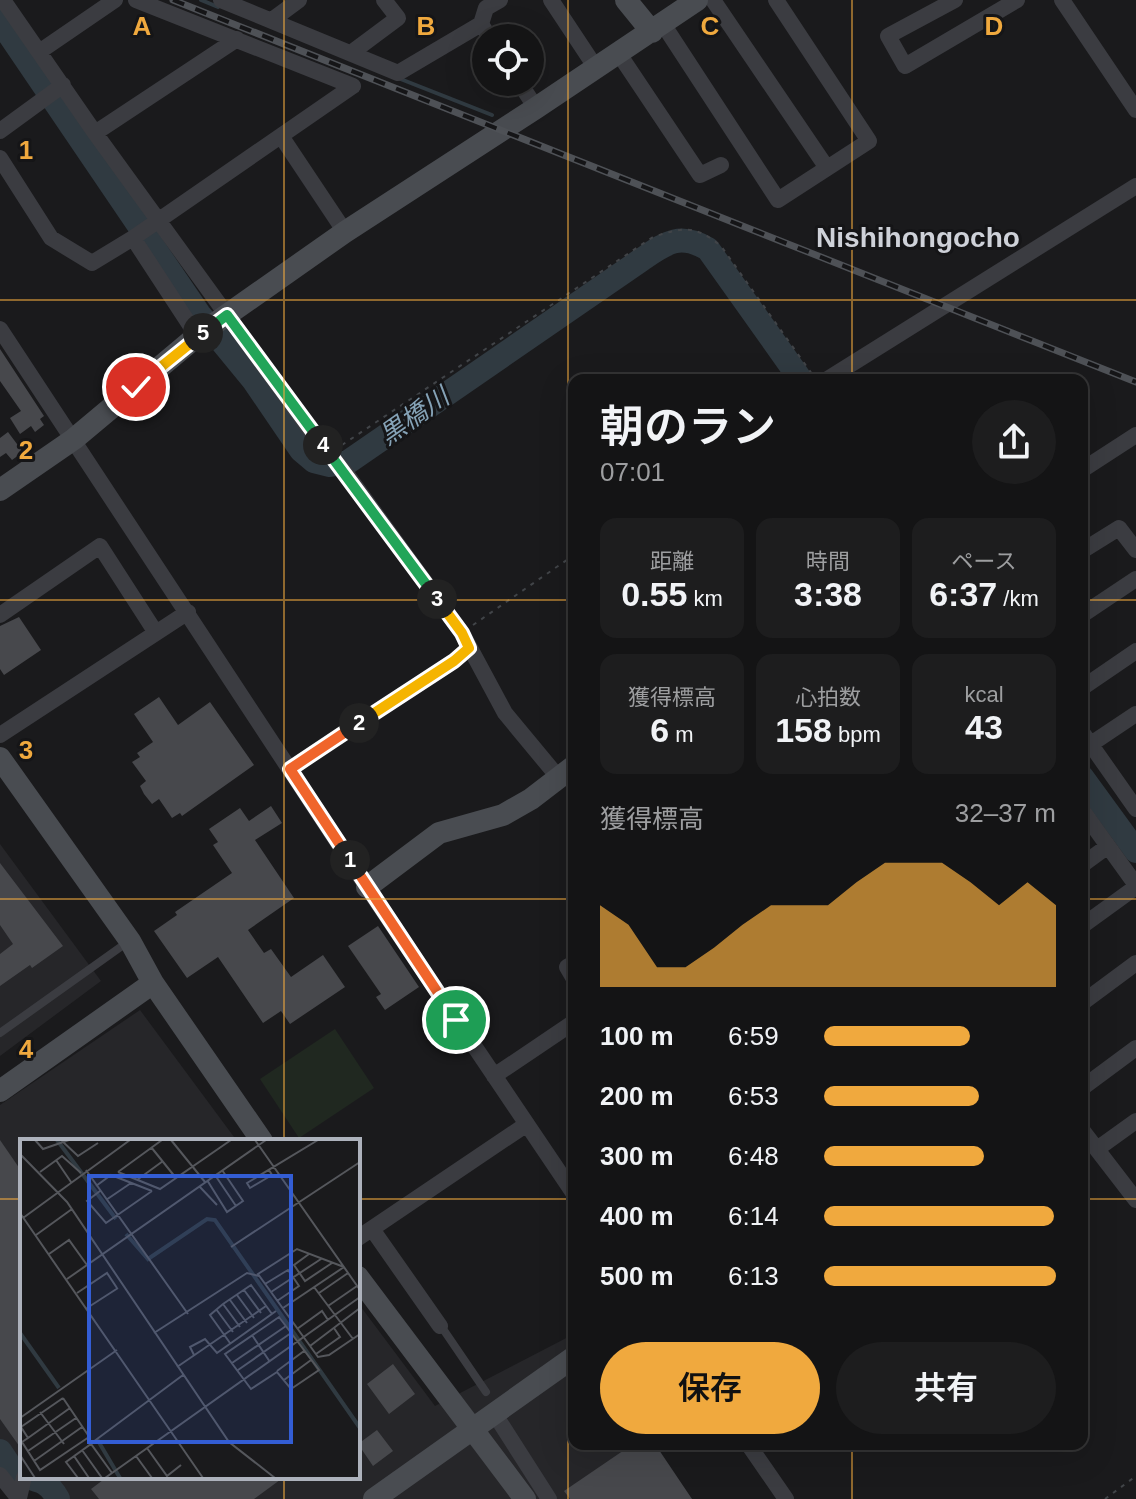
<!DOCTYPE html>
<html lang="ja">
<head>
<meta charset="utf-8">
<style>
  body { margin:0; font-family:Arial,"Noto Sans JP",sans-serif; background:#1d1d1e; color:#f1f3f6; height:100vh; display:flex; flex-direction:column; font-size:30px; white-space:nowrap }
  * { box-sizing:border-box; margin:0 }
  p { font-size:26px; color:#9d9ea0 }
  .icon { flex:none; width:44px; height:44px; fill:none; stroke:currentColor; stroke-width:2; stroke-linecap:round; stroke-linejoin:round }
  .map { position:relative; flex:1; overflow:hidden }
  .details { position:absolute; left:568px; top:374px; width:520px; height:1076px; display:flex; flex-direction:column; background:#141415; border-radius:16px; box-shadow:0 8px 32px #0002,0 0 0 2px #333334 }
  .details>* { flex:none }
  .controls { position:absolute; left:472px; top:24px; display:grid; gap:16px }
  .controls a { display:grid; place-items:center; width:72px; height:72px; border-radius:50%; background:#141415; box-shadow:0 8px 32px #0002,0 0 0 2px #333334; font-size:40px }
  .pin { position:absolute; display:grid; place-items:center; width:68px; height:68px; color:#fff; margin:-34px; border:4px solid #fff; border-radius:50%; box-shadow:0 2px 8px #0007 }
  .km { position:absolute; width:40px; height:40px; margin:-20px; border-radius:50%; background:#222; color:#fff; font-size:22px; line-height:40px; text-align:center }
  .round { display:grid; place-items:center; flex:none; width:84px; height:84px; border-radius:42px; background:#1d1d1e }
  .headline { display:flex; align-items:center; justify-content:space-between; height:136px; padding:0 32px }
  h1 { font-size:44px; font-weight:600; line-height:60px }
  .metrics { display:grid; grid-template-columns:repeat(3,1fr); gap:12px; height:136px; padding:8px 32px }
  .metrics div { display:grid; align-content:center; border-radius:16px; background:#1d1d1e; text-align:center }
  .metrics b { font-size:34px; font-weight:600 }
  .metrics small { font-size:22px; font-weight:400 }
  .metrics p { font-size:22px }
  .chart { height:224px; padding:16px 32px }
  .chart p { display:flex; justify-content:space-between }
  .chart svg { width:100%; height:144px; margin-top:8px; fill:#f0a93e; opacity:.7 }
  .action { display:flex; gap:16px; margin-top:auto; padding:16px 32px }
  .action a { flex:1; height:92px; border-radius:48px; background:#f0a93e; color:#111; font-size:32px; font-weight:600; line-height:92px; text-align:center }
  .action a+a { background:#1d1d1e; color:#f1f3f6 }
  ul { padding:0 32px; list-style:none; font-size:26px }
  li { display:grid; grid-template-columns:128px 96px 1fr; align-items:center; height:60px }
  li i { height:20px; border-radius:10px; background:#f0a93e }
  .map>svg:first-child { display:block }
</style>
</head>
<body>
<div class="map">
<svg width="1136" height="1499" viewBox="0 0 1136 1499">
  <rect width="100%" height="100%" fill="#1a1a1c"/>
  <!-- built -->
  <path fill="#262629" d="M0,844L101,981L0,1056Z
    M140,1010L237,1141H22V1466L14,1464L0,1443V1105Z
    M358,1303L435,1406L574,1334V1444H653L692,1499H65L49,1477H358Z"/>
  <!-- green -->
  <path fill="#202820" d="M335,1029L374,1088L299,1138L260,1079Z"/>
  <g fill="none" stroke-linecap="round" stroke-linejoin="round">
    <!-- stream -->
    <path stroke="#303a41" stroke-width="4" d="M201,0L218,7
      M398,78L492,115"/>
    <!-- river -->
    <path stroke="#303a41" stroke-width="24" d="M0,21L199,314L254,381L301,450L314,461L330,465L348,462L641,260C666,243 679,232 708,249L801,380
      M1082,777L1136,851
      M0,1451L16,1475L22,1476
      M26,1477C43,1481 49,1483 58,1499"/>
  </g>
  <!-- building -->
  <path fill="#47484c" d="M0,349L44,416L40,419L44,425L35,432L31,426L20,434L10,418L21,411L0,381Z
    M8,432L23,452L12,460L6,453L0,457V438Z
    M19,617L41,650L4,675L0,669V626Z
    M159,697L178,725L210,702L254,765L182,816L180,813L172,818L159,799L152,804L144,794L140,786L146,781L132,762L140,757L137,753L153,742L134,714Z
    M271,806L282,823L255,840L294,898L248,930L264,953L271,949L291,977L323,955L345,987L290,1024L281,1011L263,1023L218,957L187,978L154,931L177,915L175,912L232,873L213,845L218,842L209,829L240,808L249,821Z
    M0,863L63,946L32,968L30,965L0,986V954L13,944L0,925Z
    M378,926L419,987L385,1010L376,997L381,994L348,946Z
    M0,1140L22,1172V1450L0,1419Z
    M393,1364L415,1394L389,1414L367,1384Z
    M377,1430L393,1451L373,1466L358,1444Z
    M633,1444H655L692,1499H570L564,1491Z
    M107,1477H284L254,1499H99L91,1489Z"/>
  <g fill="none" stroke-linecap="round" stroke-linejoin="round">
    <!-- path -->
    <path stroke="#414448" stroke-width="2" stroke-dasharray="4 6" stroke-linecap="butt" d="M342,445L653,237C684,227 695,225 721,246L812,374
      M473,625L574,555
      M301,761L459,656
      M1105,1499L1136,1476"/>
    <!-- lane -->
    <path stroke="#3b3c41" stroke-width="8" d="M0,1033L129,941
      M441,1326L486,1392"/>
    <!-- street -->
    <path stroke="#3b3c41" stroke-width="16" d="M3,0L95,133L316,438L345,472L462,633L505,713L558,777
      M136,0L353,86
      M221,0L398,73L481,24L486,8L500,0
      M551,0L596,68
      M713,0L827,168
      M955,0L888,36L905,66L1017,0
      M1062,0L1136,110
      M272,20L299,0
      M481,24L490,38
      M663,24L778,200L869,141L776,0
      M39,52L115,0
      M351,53L398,18L384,0
      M619,54L700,175L721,165
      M519,82L536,108
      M0,131L63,85
      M95,133L237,39
      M281,136L345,232
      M0,158L51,238L92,263L133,238L353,86
      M133,238L197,336
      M0,329L367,887L574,1194
      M826,380L1136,186
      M1082,470L1136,435
      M1082,551L1119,528L1136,550
      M0,615L100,546L156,633
      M1082,615L1136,579
      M1082,688L1136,651
      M1082,732L1136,809
      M0,735L188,612
      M1091,744L1136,714
      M1082,810L1136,885
      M1082,865L1108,846
      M1082,926L1136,887
      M574,963L567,967L574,979
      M1082,1003L1136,963
      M494,1076L574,1022
      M1082,1088L1136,1048
      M1082,1130L1136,1200
      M1097,1149L1136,1121
      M372,1229L440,1326
      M358,1238L527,1124
      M494,1413L549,1499
      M748,1444L786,1499
      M0,1475L19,1499
      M19,1498L24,1477"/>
    <!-- secondary -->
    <path stroke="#494c51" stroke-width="22" d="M626,0L652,32
      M0,490L74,439L197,336L345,232L536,108L697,0
      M0,758L130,941L153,983L262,1141
      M367,887L439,833L503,815L531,799L574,766
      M0,1091L153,983
      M358,1277L525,1499
      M374,1499L574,1357"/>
    <!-- rail casing -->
    <g stroke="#4e5156" stroke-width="7">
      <path id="rail" d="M173,0L1136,382"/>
    </g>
    <!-- rail -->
    <use href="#rail" stroke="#151517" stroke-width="4" stroke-dasharray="12" stroke-linecap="butt"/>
  </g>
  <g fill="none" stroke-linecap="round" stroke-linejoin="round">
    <!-- split-1 casing -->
    <g stroke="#fff" stroke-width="16">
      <path id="split-1" d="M350,860L456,1020"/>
    </g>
    <!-- split-2 casing -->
    <g stroke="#fff" stroke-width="16">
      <path id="split-2" d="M350,860L290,769L359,723"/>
    </g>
    <!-- split-3 casing -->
    <g stroke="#fff" stroke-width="16">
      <path id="split-3" d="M359,723L454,661L469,648L462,633L437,599"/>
    </g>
    <!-- split-4 casing -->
    <g stroke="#fff" stroke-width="16">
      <path id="split-4" d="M323,445L437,599"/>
    </g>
    <!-- split-5 casing -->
    <g stroke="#fff" stroke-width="16">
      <path id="split-5" d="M203,333L227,315L323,445"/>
    </g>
    <!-- split-6 casing -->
    <g stroke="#fff" stroke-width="16">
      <path id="split-6" d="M136,387L203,333"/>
    </g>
    <!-- split-1 -->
    <use href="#split-1" stroke="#f0652b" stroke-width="10"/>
    <!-- split-2 -->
    <use href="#split-2" stroke="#f0652b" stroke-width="10"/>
    <!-- split-3 -->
    <use href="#split-3" stroke="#f5b400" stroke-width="10"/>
    <!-- split-4 -->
    <use href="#split-4" stroke="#22a559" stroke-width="10"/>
    <!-- split-5 -->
    <use href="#split-5" stroke="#22a559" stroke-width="10"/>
    <!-- split-6 -->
    <use href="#split-6" stroke="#f5b400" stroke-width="10"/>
  </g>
  <!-- grid -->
  <path fill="none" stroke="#f0a93e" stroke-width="2" stroke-opacity="0.55" d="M284,0V1141M568,0V1499M852,0V380M0,300H1136M0,600H574M1082,600H1136M0,899H574M1082,899H1136M0,1199H22M358,1199H574M1082,1199H1136M852,1444V1499M284,1477V1499"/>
  <g text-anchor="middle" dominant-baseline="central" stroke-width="6" stroke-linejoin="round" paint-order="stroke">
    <!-- water labels -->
    <g font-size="26" font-style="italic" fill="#85a2b6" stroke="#151517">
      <text transform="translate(414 416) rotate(-35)">黒橋川</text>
    </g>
    <!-- quarter labels -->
    <g font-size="28" font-weight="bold" fill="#ced1d8" stroke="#151517">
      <text x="918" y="237">Nishihongocho</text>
    </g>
  </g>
  <!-- overview -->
  <g transform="translate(20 1139)">
    <rect width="340" height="340" fill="#1a1a1c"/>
    <path fill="none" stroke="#303a41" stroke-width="4" d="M37,1L96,80M106,95L128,120L187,80L195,81L340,289M0,194L39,249M77,300L100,339"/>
    <path fill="none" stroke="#55575c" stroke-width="2" d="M15,1L23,10L49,1M41,1L58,17L78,4M151,1L185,43M235,1L340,151M131,8L156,39M0,15L47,63L209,303L255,339M36,21L51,43M66,31L168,175M249,31L252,36L230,49L227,44L298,1M20,33L42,17L61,34M98,33L140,50L211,1M98,33L142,1M195,36L216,67M117,41L143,22M187,41L207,73L223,62L202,31M76,47L91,36L132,52M179,47L197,66M80,52L67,62L86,84L132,52M86,61L111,44M0,74L183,339M3,79L110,1M16,96L52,70M211,108L340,23M29,115L49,101L67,126M289,115L274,126L285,142L312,124M324,128L277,110L238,135L298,218L309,216L340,195M47,140L246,1M245,145L268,131L273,138L279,147L257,162M294,148L333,200M224,151L241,174M251,153L301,120M57,154L87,134L97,149M299,154L328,134M217,156L234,179M210,161L227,184M203,165L220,188M308,167L337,147M67,169L98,149M263,169L324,128M196,170L213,193M259,178L299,231L271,250L257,233L231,250L205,215ZM277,190L302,172L308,181M134,194L227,134L239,137M232,196L250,223M210,204L190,176L203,165L231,146L252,175M290,207L340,169M296,215L320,198L314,189M174,216L170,208L185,200L197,214L256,172M212,224L266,187M157,228L246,167M218,231L271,194M257,232L284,212M264,241L291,221M43,259L1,288L8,299L2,303L20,331L69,298M43,259L70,299M20,273L44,305M0,279L97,211M8,299L50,269M73,303L163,236M127,309L147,337L161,326M62,311L82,339M8,312L56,279M0,316L15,339M54,317L69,339M116,317L132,339M14,322L62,288M58,339L46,323L71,305L92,334M85,339L340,158"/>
    <path fill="#335dd4" fill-opacity="0.15" stroke="#335dd4" stroke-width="4" d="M69,37H271V303H69Z"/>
    <rect width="340" height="340" fill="none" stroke="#adb2bc" stroke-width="4"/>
  </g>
  <g font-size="26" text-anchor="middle" font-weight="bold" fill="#f0a93e" stroke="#151517" stroke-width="6" stroke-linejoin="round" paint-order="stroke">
    <text x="142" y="35">A</text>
    <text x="426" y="35">B</text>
    <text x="710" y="35">C</text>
    <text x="994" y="35">D</text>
    <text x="26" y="159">1</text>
    <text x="26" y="459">2</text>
    <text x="26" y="759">3</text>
    <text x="26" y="1058">4</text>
  </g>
</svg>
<div class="controls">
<a><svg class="icon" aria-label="locate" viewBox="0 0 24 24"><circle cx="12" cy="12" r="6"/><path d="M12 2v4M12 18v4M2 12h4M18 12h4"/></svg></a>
</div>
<div class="pin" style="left:456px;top:1020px;background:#1e9e55"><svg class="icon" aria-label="arrive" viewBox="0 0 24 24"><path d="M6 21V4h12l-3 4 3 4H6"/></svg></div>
<div class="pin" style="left:136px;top:387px;background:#d93025"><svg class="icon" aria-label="check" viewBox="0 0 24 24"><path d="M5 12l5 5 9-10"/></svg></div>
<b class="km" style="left:350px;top:860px">1</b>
<b class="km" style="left:359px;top:723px">2</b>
<b class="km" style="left:437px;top:599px">3</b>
<b class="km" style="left:323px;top:445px">4</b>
<b class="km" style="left:203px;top:333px">5</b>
<section class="details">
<div class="headline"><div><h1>朝のラン</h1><p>07:01</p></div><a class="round"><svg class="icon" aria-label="share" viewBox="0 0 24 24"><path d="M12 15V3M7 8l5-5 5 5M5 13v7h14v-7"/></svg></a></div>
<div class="metrics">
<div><p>距離</p><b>0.55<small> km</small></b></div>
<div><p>時間</p><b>3:38</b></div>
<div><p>ペース</p><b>6:37<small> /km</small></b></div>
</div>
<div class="metrics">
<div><p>獲得標高</p><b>6<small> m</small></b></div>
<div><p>心拍数</p><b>158<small> bpm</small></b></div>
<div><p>kcal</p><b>43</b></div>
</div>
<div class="chart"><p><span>獲得標高</span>32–37 m</p>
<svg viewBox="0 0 160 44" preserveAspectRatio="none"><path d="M0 44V19L10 25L20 38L30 38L40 32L50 25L60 19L70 19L80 19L90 12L100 6L110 6L120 6L130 12L140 19L150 12L160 19V44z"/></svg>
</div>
<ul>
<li><b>100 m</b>6:59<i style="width:63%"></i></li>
<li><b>200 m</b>6:53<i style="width:67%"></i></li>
<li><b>300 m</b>6:48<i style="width:69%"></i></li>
<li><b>400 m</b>6:14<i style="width:99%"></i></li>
<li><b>500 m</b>6:13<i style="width:100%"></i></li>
</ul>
<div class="action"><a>保存</a><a>共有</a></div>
</section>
</div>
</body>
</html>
